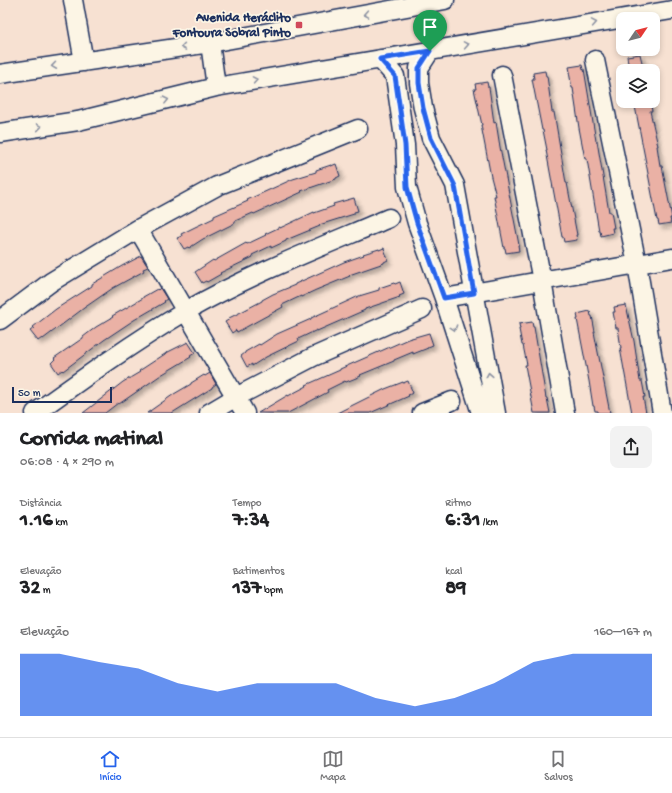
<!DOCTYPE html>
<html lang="pt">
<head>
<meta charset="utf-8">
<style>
  body { margin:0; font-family:"Gochi Hand",sans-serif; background:#f2f2f2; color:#202124; height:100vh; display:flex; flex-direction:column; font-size:15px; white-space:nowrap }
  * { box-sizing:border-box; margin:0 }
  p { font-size:13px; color:#757577 }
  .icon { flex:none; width:22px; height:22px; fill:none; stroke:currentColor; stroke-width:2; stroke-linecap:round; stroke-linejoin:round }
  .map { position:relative; height:413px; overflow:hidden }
  .drawer { display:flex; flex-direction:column; background:#fff; flex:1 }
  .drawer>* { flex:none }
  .needle { width:26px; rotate:55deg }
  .buttons { position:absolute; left:616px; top:12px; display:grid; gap:8px }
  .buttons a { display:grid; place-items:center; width:44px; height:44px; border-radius:8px; background:#fff; box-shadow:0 2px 6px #0003; font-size:20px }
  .scale { position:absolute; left:12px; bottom:10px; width:100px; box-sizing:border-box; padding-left:4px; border:2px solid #1b2f5e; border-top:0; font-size:11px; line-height:14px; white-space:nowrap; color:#1b2f5e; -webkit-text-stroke:3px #fcf5e5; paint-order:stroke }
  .pin { position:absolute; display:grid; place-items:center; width:34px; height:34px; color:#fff; margin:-41px -17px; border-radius:50% 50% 50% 0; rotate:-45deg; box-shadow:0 0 4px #0007 }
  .pin .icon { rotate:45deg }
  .round { display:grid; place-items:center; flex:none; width:42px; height:42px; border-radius:8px; background:#f2f2f2 }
  .head { display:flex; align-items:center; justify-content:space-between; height:68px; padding:0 20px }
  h1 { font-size:22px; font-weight:700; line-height:30px }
  .metrics { display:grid; grid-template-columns:repeat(3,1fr); gap:6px; height:68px; padding:4px 20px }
  .metrics div { display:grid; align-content:center }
  .metrics b { font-size:20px; font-weight:700 }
  .metrics small { font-size:11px; font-weight:400 }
  .metrics p { font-size:11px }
  .chart { height:112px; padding:8px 20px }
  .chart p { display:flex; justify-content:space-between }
  .chart svg { width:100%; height:72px; margin-top:4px; fill:#2563eb; opacity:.7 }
  .tabs { display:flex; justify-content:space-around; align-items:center; height:56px; border-top:1px solid #e0e0e0; background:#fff; font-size:11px; color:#757577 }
  .tabs a { display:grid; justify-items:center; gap:2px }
  .tabs .active { color:#2563eb }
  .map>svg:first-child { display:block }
</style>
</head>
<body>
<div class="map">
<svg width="672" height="413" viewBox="0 0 672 413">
  <defs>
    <filter id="shadow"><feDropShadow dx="3.5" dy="3.5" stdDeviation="2" flood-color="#0004"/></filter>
  </defs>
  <rect width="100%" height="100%" fill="#f7e1d2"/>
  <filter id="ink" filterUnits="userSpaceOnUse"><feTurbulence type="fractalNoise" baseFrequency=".025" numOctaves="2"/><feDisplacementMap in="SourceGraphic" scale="8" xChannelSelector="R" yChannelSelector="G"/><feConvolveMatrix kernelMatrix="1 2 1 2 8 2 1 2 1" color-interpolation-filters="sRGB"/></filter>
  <g filter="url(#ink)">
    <!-- building -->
    <path fill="#eab1a5" stroke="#1b2f5e" filter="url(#shadow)" d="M640,54L644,71H629L627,56Z
      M582,65L583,70L584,69L596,141H597L609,212H611L614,228H612L613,233L601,236L600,231H599L587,159H585L579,128L573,88H572L569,72H570L569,67Z
      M545,71L546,76H547L552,112H554L566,183H567L577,235H576L577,240L564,242L563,237H562L546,150H547L543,130H542L532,79H534L533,73Z
      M487,82L488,87H489L494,123L496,122L500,147L519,245H518L519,251L506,253L505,248H504L494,196H496L491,177L481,125H482L474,89H476L475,84Z
      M634,101H650L652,111H650L658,146H657L660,166H662L665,182L672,218H670L671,223L659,225L658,220H657Z
      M336,164L340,176L336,178V179L301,191L302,192L254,214L253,213L235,221V223L203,239L189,248L188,247L184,249L177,238L182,236L181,234L195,227L214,218V216L248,201L247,200L293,179L316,172V170L331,165V166Z
      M354,198L358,211L354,212V214L319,225L320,226L286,240V241L271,248V246L252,255L253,257L220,273L221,274L207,282L206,281L202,283L195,272L213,260L214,261L246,243L247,244L266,235L265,234L280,227V228L314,212V213L334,206L333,204Z
      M384,248L388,260L384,262V263L349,275L350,276L316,290L301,297V296L282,305L283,307L237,332L236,330L232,333L225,322L230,319L229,318L243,311L262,301V300L273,294L295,285V284L344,262L364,255L363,254L379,249V250Z
      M141,256L148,267L143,269L144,271L113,288L84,308L43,339L42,338L38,341L30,331L34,328L33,327L56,309L92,286V284L122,266Z
      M400,282L404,294L399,296L400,297L365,309V310L317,331V330L298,339L299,341L266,357L252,366V364L247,367L241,356L245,353V352L259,344L260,345L277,334L311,319V318L359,296L379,290V288L394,283L395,284Z
      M160,288L167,299L164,301L165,302L134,320L104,340L63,371L62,370L58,373L51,363L55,359L54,358L83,338V337L96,327L113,317L112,316L126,308L143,298V297L157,289L158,290Z
      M626,305L634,341L640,381H642L645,397H643L646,413H632L620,348H621L618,328H616L613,312H615L614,307Z
      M590,311L591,316H592L595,332H594L610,413H598V411H595L594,406H593L589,381L577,319H578L577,314Z
      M532,322L533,327H534L546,398H547L550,413H534L525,365H527L523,345H522L519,329H520L519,324Z
      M429,333L433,345L428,347V348L413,354V352L394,360V361L360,375L361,376L346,382L345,381L327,390L328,392L288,413H258L288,395V396L307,386L306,385L340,370V369L408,339Z
      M188,342L195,353L190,356L191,357L161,375L119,404L118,403L105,413H83L123,382L140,372L139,371L168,352Z
      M210,373L216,384L212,387V388L172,413H147L174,394L191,384V383L204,375L205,376Z
      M408,381L413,393L408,395L409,396L370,413H337L385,389L403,382V383Z"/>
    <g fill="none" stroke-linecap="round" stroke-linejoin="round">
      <!-- minor casing -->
      <g stroke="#1b2f5e" stroke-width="21">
        <path id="minor" d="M73,0L84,62
          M210,43L216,87
          M430,51L419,68V83L423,108L431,138L455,185L496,413
          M380,59L395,76L405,145L407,187L417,223L444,298L481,413
          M595,60L637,264L662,413
          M0,74L210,43L445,0
          M502,75L542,281L565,413
          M0,133L78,121L216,87L672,10
          M138,229L245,413
          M444,298L672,258
          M0,320L51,282L138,229L217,186L358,129
          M35,413C85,377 134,342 186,311C251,274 321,247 389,218
          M209,413L236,397L313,357L422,309
          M422,413L452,401"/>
      </g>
      <!-- minor -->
      <use href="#minor" stroke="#fcf5e5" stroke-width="18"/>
    </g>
    <!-- one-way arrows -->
    <defs><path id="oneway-chevron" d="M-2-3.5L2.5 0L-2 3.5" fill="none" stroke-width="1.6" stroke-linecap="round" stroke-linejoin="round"/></defs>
    <g stroke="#8c92a2">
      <use href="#oneway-chevron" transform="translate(366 14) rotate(170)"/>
      <use href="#oneway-chevron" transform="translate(594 23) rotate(-10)"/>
      <use href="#oneway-chevron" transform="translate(466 45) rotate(-10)"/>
      <use href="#oneway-chevron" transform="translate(183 47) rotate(171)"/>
      <use href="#oneway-chevron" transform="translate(54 66) rotate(172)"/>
      <use href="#oneway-chevron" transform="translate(255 80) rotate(-10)"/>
      <use href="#oneway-chevron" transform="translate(166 100) rotate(-14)"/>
      <use href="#oneway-chevron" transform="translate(39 127) rotate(-9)"/>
      <use href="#oneway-chevron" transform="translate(454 328) rotate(72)"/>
      <use href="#oneway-chevron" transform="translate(489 375) rotate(-100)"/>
    </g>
  </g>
  <g fill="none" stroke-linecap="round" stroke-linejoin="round" filter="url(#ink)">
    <!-- route casing -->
    <g stroke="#fff" stroke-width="8">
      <path id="route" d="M430,51L419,68V83L423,108L431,138L455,186L474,293L444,298L417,223L407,187L405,145L395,76L380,59Z"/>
    </g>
    <!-- route -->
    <use href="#route" stroke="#2563eb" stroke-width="5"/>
  </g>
  <!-- markers -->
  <rect fill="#d1495b" stroke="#fcf5e5" stroke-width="1.5" x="295" y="21" width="8" height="8" rx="2"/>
  <g text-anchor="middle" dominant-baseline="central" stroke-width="3.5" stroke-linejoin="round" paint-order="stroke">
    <!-- poi labels -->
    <g font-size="13" font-weight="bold" fill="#1b2f5e" stroke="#fcf5e5" text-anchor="end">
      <text x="291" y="18">Avenida Heráclito<tspan x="291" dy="15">Fontoura Sobral Pinto</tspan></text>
    </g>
  </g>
</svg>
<div class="buttons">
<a><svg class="needle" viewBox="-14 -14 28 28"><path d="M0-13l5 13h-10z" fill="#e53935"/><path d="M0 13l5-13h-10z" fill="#757577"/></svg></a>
<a><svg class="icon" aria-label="layers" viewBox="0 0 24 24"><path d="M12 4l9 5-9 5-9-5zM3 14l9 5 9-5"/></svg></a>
</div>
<div class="scale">50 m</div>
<div class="pin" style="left:430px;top:51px;background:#1e9e55"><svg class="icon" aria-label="arrive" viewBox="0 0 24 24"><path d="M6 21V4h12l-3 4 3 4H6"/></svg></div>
</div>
<section class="drawer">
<div class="head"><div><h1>Corrida matinal</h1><p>06:08 · 4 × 290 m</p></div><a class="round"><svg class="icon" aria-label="share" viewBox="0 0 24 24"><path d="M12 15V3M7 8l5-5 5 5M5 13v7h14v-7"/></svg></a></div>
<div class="metrics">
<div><p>Distância</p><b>1.16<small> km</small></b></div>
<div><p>Tempo</p><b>7:34</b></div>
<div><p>Ritmo</p><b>6:31<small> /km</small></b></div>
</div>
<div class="metrics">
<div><p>Elevação</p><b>32<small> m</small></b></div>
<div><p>Batimentos</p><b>137<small> bpm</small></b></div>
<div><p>kcal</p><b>89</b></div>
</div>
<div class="chart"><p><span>Elevação</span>160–167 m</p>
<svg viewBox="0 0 160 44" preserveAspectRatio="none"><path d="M0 44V6L10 6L20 11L30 15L40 24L50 29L60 24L70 24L80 24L90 33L100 38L110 33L120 24L130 11L140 6L150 6L160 6V44z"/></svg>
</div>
</section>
<nav class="tabs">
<a class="active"><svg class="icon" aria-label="home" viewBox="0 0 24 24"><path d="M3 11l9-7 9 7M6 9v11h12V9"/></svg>Início</a>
<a><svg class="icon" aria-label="map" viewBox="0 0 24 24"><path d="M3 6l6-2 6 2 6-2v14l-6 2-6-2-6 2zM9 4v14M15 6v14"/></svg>Mapa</a>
<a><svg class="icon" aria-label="saved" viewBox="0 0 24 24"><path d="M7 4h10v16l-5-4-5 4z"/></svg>Salvos</a>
</nav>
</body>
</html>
